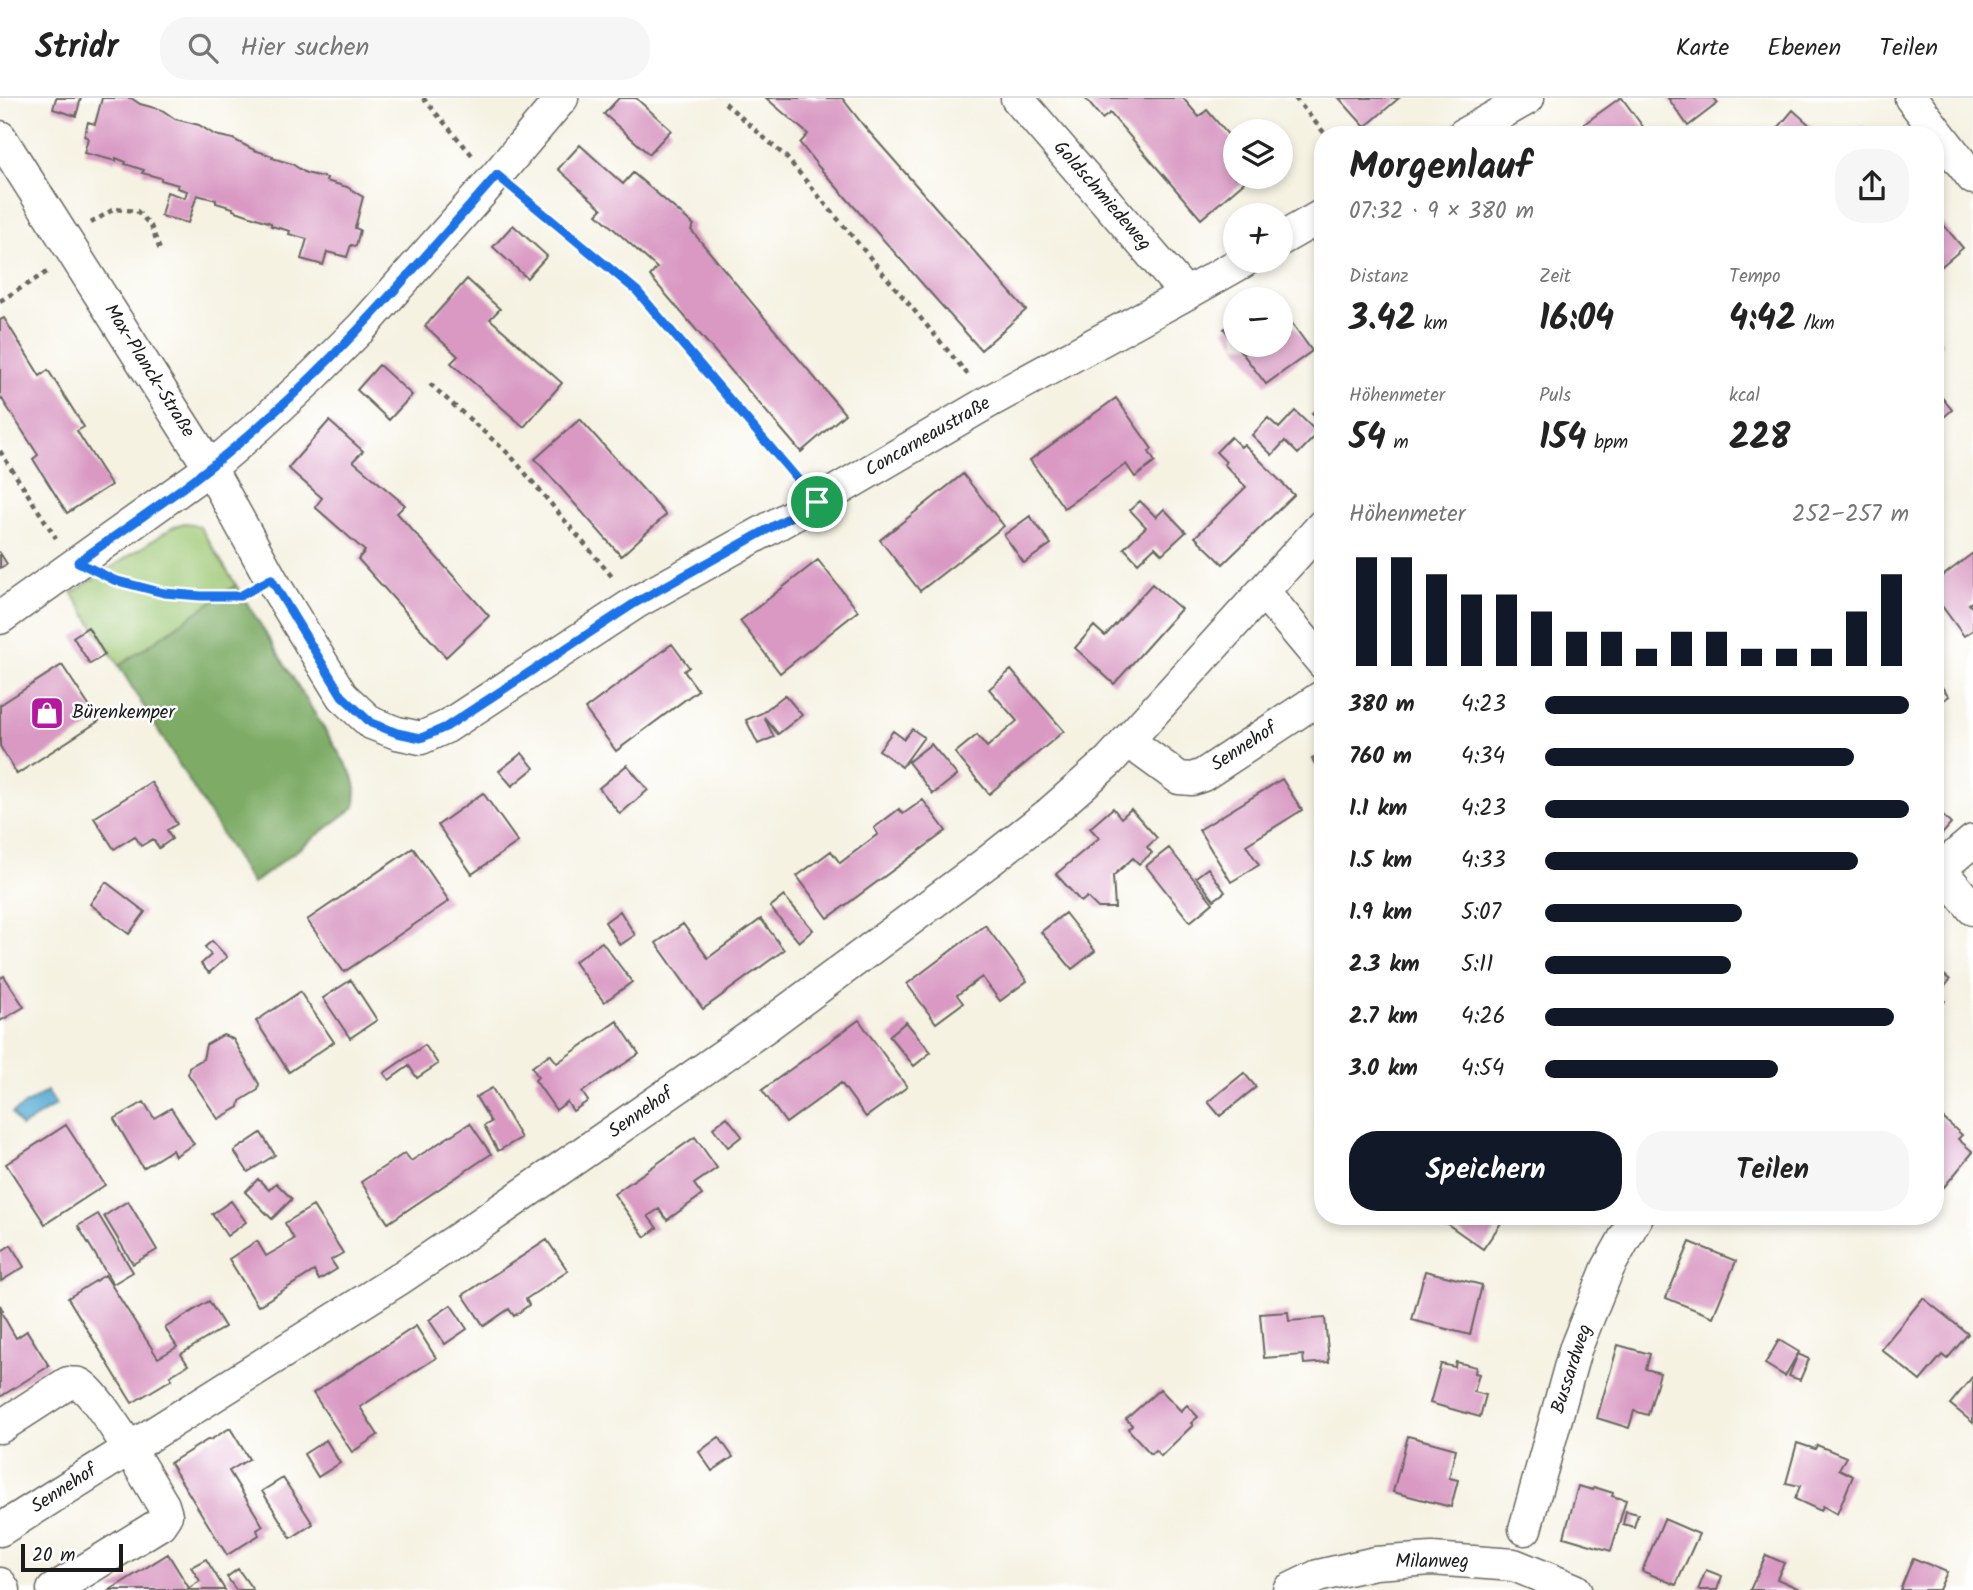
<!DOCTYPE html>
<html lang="de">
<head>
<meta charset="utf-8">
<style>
  body { margin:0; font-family:Kalam,sans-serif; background:#f6f6f6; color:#222; height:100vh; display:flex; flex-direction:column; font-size:26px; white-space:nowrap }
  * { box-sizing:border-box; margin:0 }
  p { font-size:23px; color:#767676 }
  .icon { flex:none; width:38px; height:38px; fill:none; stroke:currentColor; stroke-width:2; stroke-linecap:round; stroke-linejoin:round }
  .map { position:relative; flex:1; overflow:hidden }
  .side { position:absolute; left:1314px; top:28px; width:630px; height:1099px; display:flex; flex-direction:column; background:#fff; border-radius:28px; box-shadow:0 4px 10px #0003 }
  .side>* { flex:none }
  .fabs { position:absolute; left:1223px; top:21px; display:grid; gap:14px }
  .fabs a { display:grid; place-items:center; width:70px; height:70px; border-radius:50%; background:#fff; box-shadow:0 4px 10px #0003; font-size:35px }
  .scale { position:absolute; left:21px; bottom:18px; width:102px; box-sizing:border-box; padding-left:7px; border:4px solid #1c1c1c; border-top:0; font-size:19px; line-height:24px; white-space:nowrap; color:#1c1c1c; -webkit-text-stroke:5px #fff; paint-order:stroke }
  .pin { position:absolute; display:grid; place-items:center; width:60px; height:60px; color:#fff; margin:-30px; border:4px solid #fff; border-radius:50%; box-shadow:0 2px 7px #0007 }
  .round { display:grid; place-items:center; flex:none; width:74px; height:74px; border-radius:28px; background:#f6f6f6 }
  .summary { display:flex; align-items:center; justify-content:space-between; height:119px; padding:0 35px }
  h1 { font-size:38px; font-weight:700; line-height:52px }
  .stats { display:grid; grid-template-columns:repeat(3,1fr); gap:10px; height:119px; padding:7px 35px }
  .stats div { display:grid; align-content:center }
  .stats b { font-size:35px; font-weight:700 }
  .stats small { font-size:19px; font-weight:400 }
  .stats p { font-size:19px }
  .chart { height:196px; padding:14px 35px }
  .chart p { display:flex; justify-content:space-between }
  .chart svg { width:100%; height:126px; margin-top:7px; stroke:#111827; stroke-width:6 }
  .cta { display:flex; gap:14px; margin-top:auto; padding:14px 35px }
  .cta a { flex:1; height:80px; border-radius:28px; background:#111827; color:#fff; font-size:28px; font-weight:700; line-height:80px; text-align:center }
  .cta a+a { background:#f6f6f6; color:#222 }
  ul { padding:0 35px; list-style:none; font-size:23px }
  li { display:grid; grid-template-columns:112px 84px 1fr; align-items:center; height:52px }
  li i { height:18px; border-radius:9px; background:#111827 }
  header { display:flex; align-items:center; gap:42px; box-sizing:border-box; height:98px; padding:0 35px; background:#fff; border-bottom:2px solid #e0e0e0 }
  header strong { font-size:33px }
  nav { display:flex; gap:38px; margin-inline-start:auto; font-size:24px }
  .search { width:490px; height:63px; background:#f6f6f6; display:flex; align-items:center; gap:18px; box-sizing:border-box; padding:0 24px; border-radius:28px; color:#767676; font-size:26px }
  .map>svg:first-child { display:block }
</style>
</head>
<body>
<header>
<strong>Stridr</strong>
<div class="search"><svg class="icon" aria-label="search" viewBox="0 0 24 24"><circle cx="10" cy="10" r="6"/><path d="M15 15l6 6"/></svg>Hier suchen</div>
<nav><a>Karte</a><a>Ebenen</a><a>Teilen</a></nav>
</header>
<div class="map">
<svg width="1973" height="1492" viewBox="0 0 1973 1492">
  <rect width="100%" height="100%" fill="#fff"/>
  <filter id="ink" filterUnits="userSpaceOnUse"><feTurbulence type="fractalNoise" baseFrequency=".0143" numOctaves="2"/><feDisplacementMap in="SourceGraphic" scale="14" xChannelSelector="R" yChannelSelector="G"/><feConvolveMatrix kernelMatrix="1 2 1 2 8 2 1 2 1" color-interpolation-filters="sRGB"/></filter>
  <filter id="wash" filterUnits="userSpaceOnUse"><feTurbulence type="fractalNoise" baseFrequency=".00686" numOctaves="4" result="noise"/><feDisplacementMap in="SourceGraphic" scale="28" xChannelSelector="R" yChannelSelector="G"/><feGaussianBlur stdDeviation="1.57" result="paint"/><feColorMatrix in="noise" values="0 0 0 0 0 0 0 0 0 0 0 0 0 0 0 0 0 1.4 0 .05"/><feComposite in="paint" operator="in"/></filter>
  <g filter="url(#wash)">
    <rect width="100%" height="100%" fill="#f5f2e2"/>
    <!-- green -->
    <path fill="#9ec875" stroke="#5d7248" stroke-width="2" d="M184,425L193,426L200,429L236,487L119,568L72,495L172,430Z"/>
    <!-- forest -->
    <path fill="#7eac66" stroke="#4d6441" stroke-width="2" d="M236,487L353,678L356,690L355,709L252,786L119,568Z"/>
    <!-- water -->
    <path fill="#56abd3" stroke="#396478" stroke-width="2" d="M47,993L56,1007L21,1029L12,1015Z"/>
    <g id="blocks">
      <!-- building -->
      <path fill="#d999c3" d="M56,0H81L76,18L53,11Z
        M102,0H131L140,6L162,12L175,21L199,27L215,37L233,41L254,52L273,58L272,60L292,66L306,75L327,80L326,83L347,89L363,99L355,130L360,132L356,148L351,147L347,159L327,154L323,167L301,161L307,141L289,136L290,133L271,128V125L233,112V110L216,105V102L197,97L188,125L161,118L167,94L185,100L187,93L177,90L178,87L161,82V80L142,75L144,72L125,66L126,64L116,60V63L84,55L88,40L84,38L88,24L95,26Z
        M619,0H636L671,32L649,56L604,16Z
        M766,0H842L864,28L1026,212L981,252L818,68L800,45L808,36Z
        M1085,0H1183L1199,19L1207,12L1236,46V79H1250L1201,121L1110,15L1102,21Z
        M1339,0H1399L1365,29Z
        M1620,0H1622L1649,37H1591L1584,26Z
        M1668,0H1714L1718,5L1688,28Z
        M1793,12L1813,30L1807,37H1774L1773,36Z
        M1862,28L1869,37H1851Z
        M580,47L623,86L633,75L694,127L691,132L845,316L801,354L650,178L657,170L597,116L602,111L558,71Z
        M1936,118L1963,150L1936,173Z
        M513,127L547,158L527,180L493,149Z
        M467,181L500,211L490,221L562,285L524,329L451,265L458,258L425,228Z
        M1281,210L1312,253L1266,286L1236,247H1281Z
        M4,220L40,278L48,272L84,329L77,333L111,387L67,415L33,361L38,357L2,301L0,302V222Z
        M1236,222V246L1224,231Z
        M1936,236L1943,245L1936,251Z
        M379,267L412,297L389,322L357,292Z
        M1936,292L1952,312L1936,326Z
        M1116,300L1152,351L1149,354L1155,364L1135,379L1126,366L1064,410L1030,362Z
        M1323,307V329L1312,315Z
        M1295,313L1318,335L1298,356L1285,343L1272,357L1252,337L1268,320L1279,330Z
        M580,321L666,417L621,458L535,361Z
        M329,323L363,353L353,363L405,407L397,415L489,518L446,559L358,461L365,453L315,409L322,400L288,370Z
        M1231,339L1241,349L1244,346L1294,397L1223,466L1195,439L1246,389L1224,366L1226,364L1216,354Z
        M963,376L1004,428L920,493L880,442Z
        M1140,403L1156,419L1164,411L1186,434L1162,456L1155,449L1138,465L1124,450L1146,429L1130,412Z
        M1030,418L1051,446L1024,465L1004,437Z
        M0,455L7,466L0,470Z
        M1973,455V503L1969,506L1973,511V532L1964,538L1936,500V483Z
        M818,462L858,513L780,575L740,523Z
        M1152,486L1181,511L1114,586L1075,550L1094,528L1105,538Z
        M88,529L105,557L90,566L73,539Z
        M672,546L689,569L684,573L698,592L616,653L585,611Z
        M62,567L99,623L17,676L0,648V607Z
        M1011,572L1064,633L989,696L955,655L977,637L987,649L1017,623L989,591Z
        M1936,582L1949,598L1936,608Z
        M785,597L802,617L778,636L764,619L774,639L758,646L746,622L762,615Z
        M912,631L924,639L902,669L879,652L893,633L904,641Z
        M931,646L957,677L933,696L908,664Z
        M522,655L534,670L512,688L499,673Z
        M1323,655V679L1312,661Z
        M627,667L648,692L620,716L599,690Z
        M1282,681L1302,712L1246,747L1259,767L1231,784L1199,732Z
        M151,684L177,726L167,732L172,741L159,750L153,741L141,748L135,738L114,751L94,720Z
        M483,695L518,744L472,776L438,727Z
        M923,702L946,733L828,820L797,778L831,753L840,765L878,736L874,730L899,711L903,716Z
        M1113,710L1121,720L1131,711L1157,740L1147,749L1152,755L1139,766L1133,760L1113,778L1115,810H1098L1087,799L1081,804L1056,776L1099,740L1090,730Z
        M1936,711L1951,726L1936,743Z
        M413,750L449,803L344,874L307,822Z
        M1169,750L1213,805L1190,824L1146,768Z
        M1208,770L1225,794L1214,802L1196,779Z
        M106,784L145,814L129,836L90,806Z
        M784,798L813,832L799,844L770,809Z
        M620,813L635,837L620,847L605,824Z
        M1065,815L1095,853L1072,871L1041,834Z
        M761,821L784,852L703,911L656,845L683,826L708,860Z
        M985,827L1027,883L1000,903L982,879L957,897L963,905L936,925L907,886Z
        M212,843L227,859L209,875L201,866L211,857L205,849Z
        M602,844L632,884L604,904L574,864Z
        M1936,870L1950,882L1938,897L1945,903L1936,915Z
        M4,878L24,909L0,923V880Z
        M351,882L377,922L350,940L323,900Z
        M300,894L334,944L289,974L256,923Z
        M859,922L907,989L866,1019L841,985L786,1025L762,992Z
        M617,923L639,956L582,994L588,1003L573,1013L567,1004L556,1012L535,982L538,979L532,969L550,956L557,965Z
        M906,924L931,954L914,968L889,938Z
        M223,937L233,941L259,986L258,992L240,1003L239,1009L218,1021L188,976L189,969L203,961L206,947Z
        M425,947L438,966L417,980L409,968L389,982L384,975Z
        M1244,975L1256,989L1220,1018L1208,1004Z
        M492,990L521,1040L498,1053L484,1028L491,1024L476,999Z
        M144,1004L154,1020L171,1010L194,1046L175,1058L172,1052L143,1070L114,1021Z
        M1936,1014L1962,1037L1958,1041L1973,1054L1944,1089L1936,1081Z
        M727,1019L742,1038L728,1049L713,1030Z
        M470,1025L491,1056L388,1125L361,1084L405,1055L411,1063Z
        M66,1027L105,1087L45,1126L6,1066Z
        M261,1035L275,1057L248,1074L234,1053Z
        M695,1039L717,1070L694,1086L702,1097L667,1122L659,1111L648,1118L657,1130L645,1139L614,1096Z
        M258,1081L269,1092L276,1085L292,1101L272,1121L245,1094Z
        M128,1103L157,1152L133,1166L104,1118Z
        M231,1103L246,1124L227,1138L212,1116Z
        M313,1108L343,1155L331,1162L337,1171L319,1182L314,1173L258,1208L229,1161L257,1143L266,1158L280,1150L294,1141L285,1125Z
        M98,1116L133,1174L113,1186L78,1128Z
        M1436,1118H1506L1483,1151Z
        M547,1142L568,1173L526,1201L529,1207L514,1218L509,1211L484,1228L463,1197Z
        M1690,1144L1736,1163L1713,1219L1666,1200Z
        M11,1147L24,1169L1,1183L0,1154Z
        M1425,1173L1482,1187L1470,1237L1412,1222Z
        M105,1177L158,1260L177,1249L165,1230L209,1203L225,1229L181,1256L188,1267L170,1278L172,1281L132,1305L68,1200Z
        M1923,1200L1968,1236L1947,1261L1942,1257L1920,1283L1881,1251Z
        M0,1207L3,1213L1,1214L16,1240L27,1233L49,1268L0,1299Z
        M451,1207L467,1231L445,1246L429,1222Z
        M1288,1214L1289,1223L1325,1220L1329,1264L1304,1266L1303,1257L1264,1260L1260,1216Z
        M416,1228L436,1260L360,1309L378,1337L352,1354L313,1295Z
        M1779,1242L1799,1254L1785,1278L1765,1266Z
        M1618,1247L1650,1256L1646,1271L1660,1275L1648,1317L1634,1313L1629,1330L1597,1320Z
        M1798,1256L1809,1261L1800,1282L1789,1278Z
        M1456,1264L1476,1269L1475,1275L1479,1276L1474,1294L1486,1297L1480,1319L1430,1305L1441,1266L1455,1269Z
        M1973,1278V1325L1950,1306Z
        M1160,1291L1181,1313L1187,1307L1198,1319L1191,1325L1193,1327L1161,1358L1155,1352L1151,1356L1128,1331L1132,1327L1126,1321Z
        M230,1330L249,1361L229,1373L263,1428L257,1432L259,1437L227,1457L170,1365L209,1341L210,1342Z
        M1408,1338L1456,1351L1449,1380L1458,1382L1451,1409L1393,1394Z
        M719,1339L733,1359L712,1373L699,1354Z
        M326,1342L340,1365L318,1379L304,1356Z
        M1797,1345L1815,1351L1817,1347L1846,1359L1839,1371L1853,1378L1837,1416L1823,1408L1821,1413L1795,1401L1800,1388L1786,1385Z
        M283,1380L313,1426L291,1440L262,1393Z
        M1578,1388L1593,1392L1594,1389L1613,1395L1612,1398L1626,1402L1611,1453L1564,1439Z
        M1626,1413L1638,1416L1634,1429L1623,1426Z
        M1664,1421L1699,1436L1676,1487L1642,1473Z
        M168,1456L189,1490L200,1483L191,1469L206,1461L225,1492H110Z
        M1766,1457L1784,1465L1777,1481L1802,1492H1750Z
        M1913,1460L1947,1474L1939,1492H1900Z
        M238,1471L253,1492H236L227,1479Z
        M1706,1472L1722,1478L1717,1492H1698Z"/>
    </g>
  </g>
  <g filter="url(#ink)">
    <use href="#blocks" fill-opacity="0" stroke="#686761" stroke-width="2"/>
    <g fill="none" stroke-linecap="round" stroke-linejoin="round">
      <!-- minor casing -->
      <g stroke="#686761" stroke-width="35">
        <path id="minor" d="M1017,0L1186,196
          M1911,0L1973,80
          M1463,37L1528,0
          M0,39L210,370L271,481L342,598L371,625L397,635L421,640L446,629L635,505L826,399L990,303L1186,196L1244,163
          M1281,141L1323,117
          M1263,493L1323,565
          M0,520L210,370L260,327L314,277L362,229L497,77L562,0
          M1128,643L1179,680L1192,681L1203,677L1323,598
          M1939,770L1973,811
          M1936,774L1973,743
          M0,1329L68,1285C72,1286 76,1285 79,1286C96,1291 151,1387 163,1407L166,1417L160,1426L53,1492
          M1525,1431L1575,1252L1608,1170L1637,1118
          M0,1432L399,1181L476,1129L769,926L989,763L1050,715L1109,663L1323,427
          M0,1486L4,1492
          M1289,1492L1318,1478L1344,1472L1375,1465L1432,1461L1514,1467L1575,1492"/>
      </g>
      <!-- path -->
      <path stroke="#686761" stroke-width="4.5" stroke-dasharray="5 5" stroke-linecap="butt" d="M423,0L472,57
        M1295,0L1326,37
        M725,5L786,59L969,278
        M522,98L637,193L796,379
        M91,125L114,111L137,113L151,128L160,152
        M0,203L47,174
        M430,286L510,357L614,481
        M0,353L56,440
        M110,480C143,494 207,504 242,497"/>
      <!-- minor -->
      <use href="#minor" stroke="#fff" stroke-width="32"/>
    </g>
  </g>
  <g fill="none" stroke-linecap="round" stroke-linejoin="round" filter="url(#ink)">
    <!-- route casing -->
    <g stroke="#fff" stroke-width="14">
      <path id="route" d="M497,77L637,193L817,404L635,505L446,629L421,640L397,635L371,625L342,598L271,481L240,498H201L164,495L114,482L78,464C140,420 204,378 260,327C346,251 421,163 497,77Z"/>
    </g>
    <!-- route -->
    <use href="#route" stroke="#1a73e8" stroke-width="9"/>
  </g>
  <!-- icons -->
  <defs>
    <g id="shop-square" transform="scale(1.75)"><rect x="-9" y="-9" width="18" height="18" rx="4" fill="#b5179e" stroke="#fff"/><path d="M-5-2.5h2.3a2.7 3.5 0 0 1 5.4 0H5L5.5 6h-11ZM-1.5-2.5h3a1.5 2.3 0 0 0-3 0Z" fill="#fff"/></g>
  </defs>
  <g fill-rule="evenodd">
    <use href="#shop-square" x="47" y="615"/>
  </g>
  <g text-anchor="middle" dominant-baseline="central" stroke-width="5" stroke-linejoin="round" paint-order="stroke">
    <!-- street labels -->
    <g font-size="19" fill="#1c1c1c" stroke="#fff">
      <text transform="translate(1102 98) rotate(49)">Goldschmiedeweg</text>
      <text transform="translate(149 273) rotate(58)">Max-Planck-Straße</text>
      <text transform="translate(928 339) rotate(-30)">Concarneaustraße</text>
      <text transform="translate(1244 649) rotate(-33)">Sennehof</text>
      <text transform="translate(641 1015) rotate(-35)">Sennehof</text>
      <text transform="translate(1572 1271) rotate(-72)">Bussardweg</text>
      <text transform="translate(64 1391) rotate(-33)">Sennehof</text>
      <text x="1432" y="1464">Milanweg</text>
    </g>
    <!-- poi labels -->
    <g font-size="19" fill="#1c1c1c" stroke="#fff" text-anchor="start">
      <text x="72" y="615">Bürenkemper</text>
    </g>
  </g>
</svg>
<div class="fabs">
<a><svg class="icon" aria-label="layers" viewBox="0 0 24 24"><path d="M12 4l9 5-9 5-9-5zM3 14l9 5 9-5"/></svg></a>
<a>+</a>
<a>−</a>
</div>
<div class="scale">20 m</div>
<div class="pin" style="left:817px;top:404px;background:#1e9e55"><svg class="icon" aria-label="arrive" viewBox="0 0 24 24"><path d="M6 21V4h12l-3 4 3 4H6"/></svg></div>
<section class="side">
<div class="summary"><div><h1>Morgenlauf</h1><p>07:32 · 9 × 380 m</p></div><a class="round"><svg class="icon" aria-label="share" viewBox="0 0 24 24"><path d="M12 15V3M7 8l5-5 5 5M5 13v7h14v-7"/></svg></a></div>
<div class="stats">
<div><p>Distanz</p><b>3.42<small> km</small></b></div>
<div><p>Zeit</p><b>16:04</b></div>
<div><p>Tempo</p><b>4:42<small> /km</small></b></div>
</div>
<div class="stats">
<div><p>Höhenmeter</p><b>54<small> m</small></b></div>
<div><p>Puls</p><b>154<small> bpm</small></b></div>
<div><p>kcal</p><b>228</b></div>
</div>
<div class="chart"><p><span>Höhenmeter</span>252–257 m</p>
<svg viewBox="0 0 160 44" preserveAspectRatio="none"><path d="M5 44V6M15 44V6M25 44V12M35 44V19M45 44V19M55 44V25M65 44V32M75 44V32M85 44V38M95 44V32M105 44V32M115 44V38M125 44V38M135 44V38M145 44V25M155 44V12"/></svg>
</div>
<ul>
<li><b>380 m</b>4:23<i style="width:100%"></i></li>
<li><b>760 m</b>4:34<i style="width:85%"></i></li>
<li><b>1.1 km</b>4:23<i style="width:100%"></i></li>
<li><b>1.5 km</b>4:33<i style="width:86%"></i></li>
<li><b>1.9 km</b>5:07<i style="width:54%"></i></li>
<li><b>2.3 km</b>5:11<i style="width:51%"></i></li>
<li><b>2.7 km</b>4:26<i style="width:96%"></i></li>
<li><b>3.0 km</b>4:54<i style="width:64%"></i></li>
</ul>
<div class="cta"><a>Speichern</a><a>Teilen</a></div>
</section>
</div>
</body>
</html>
